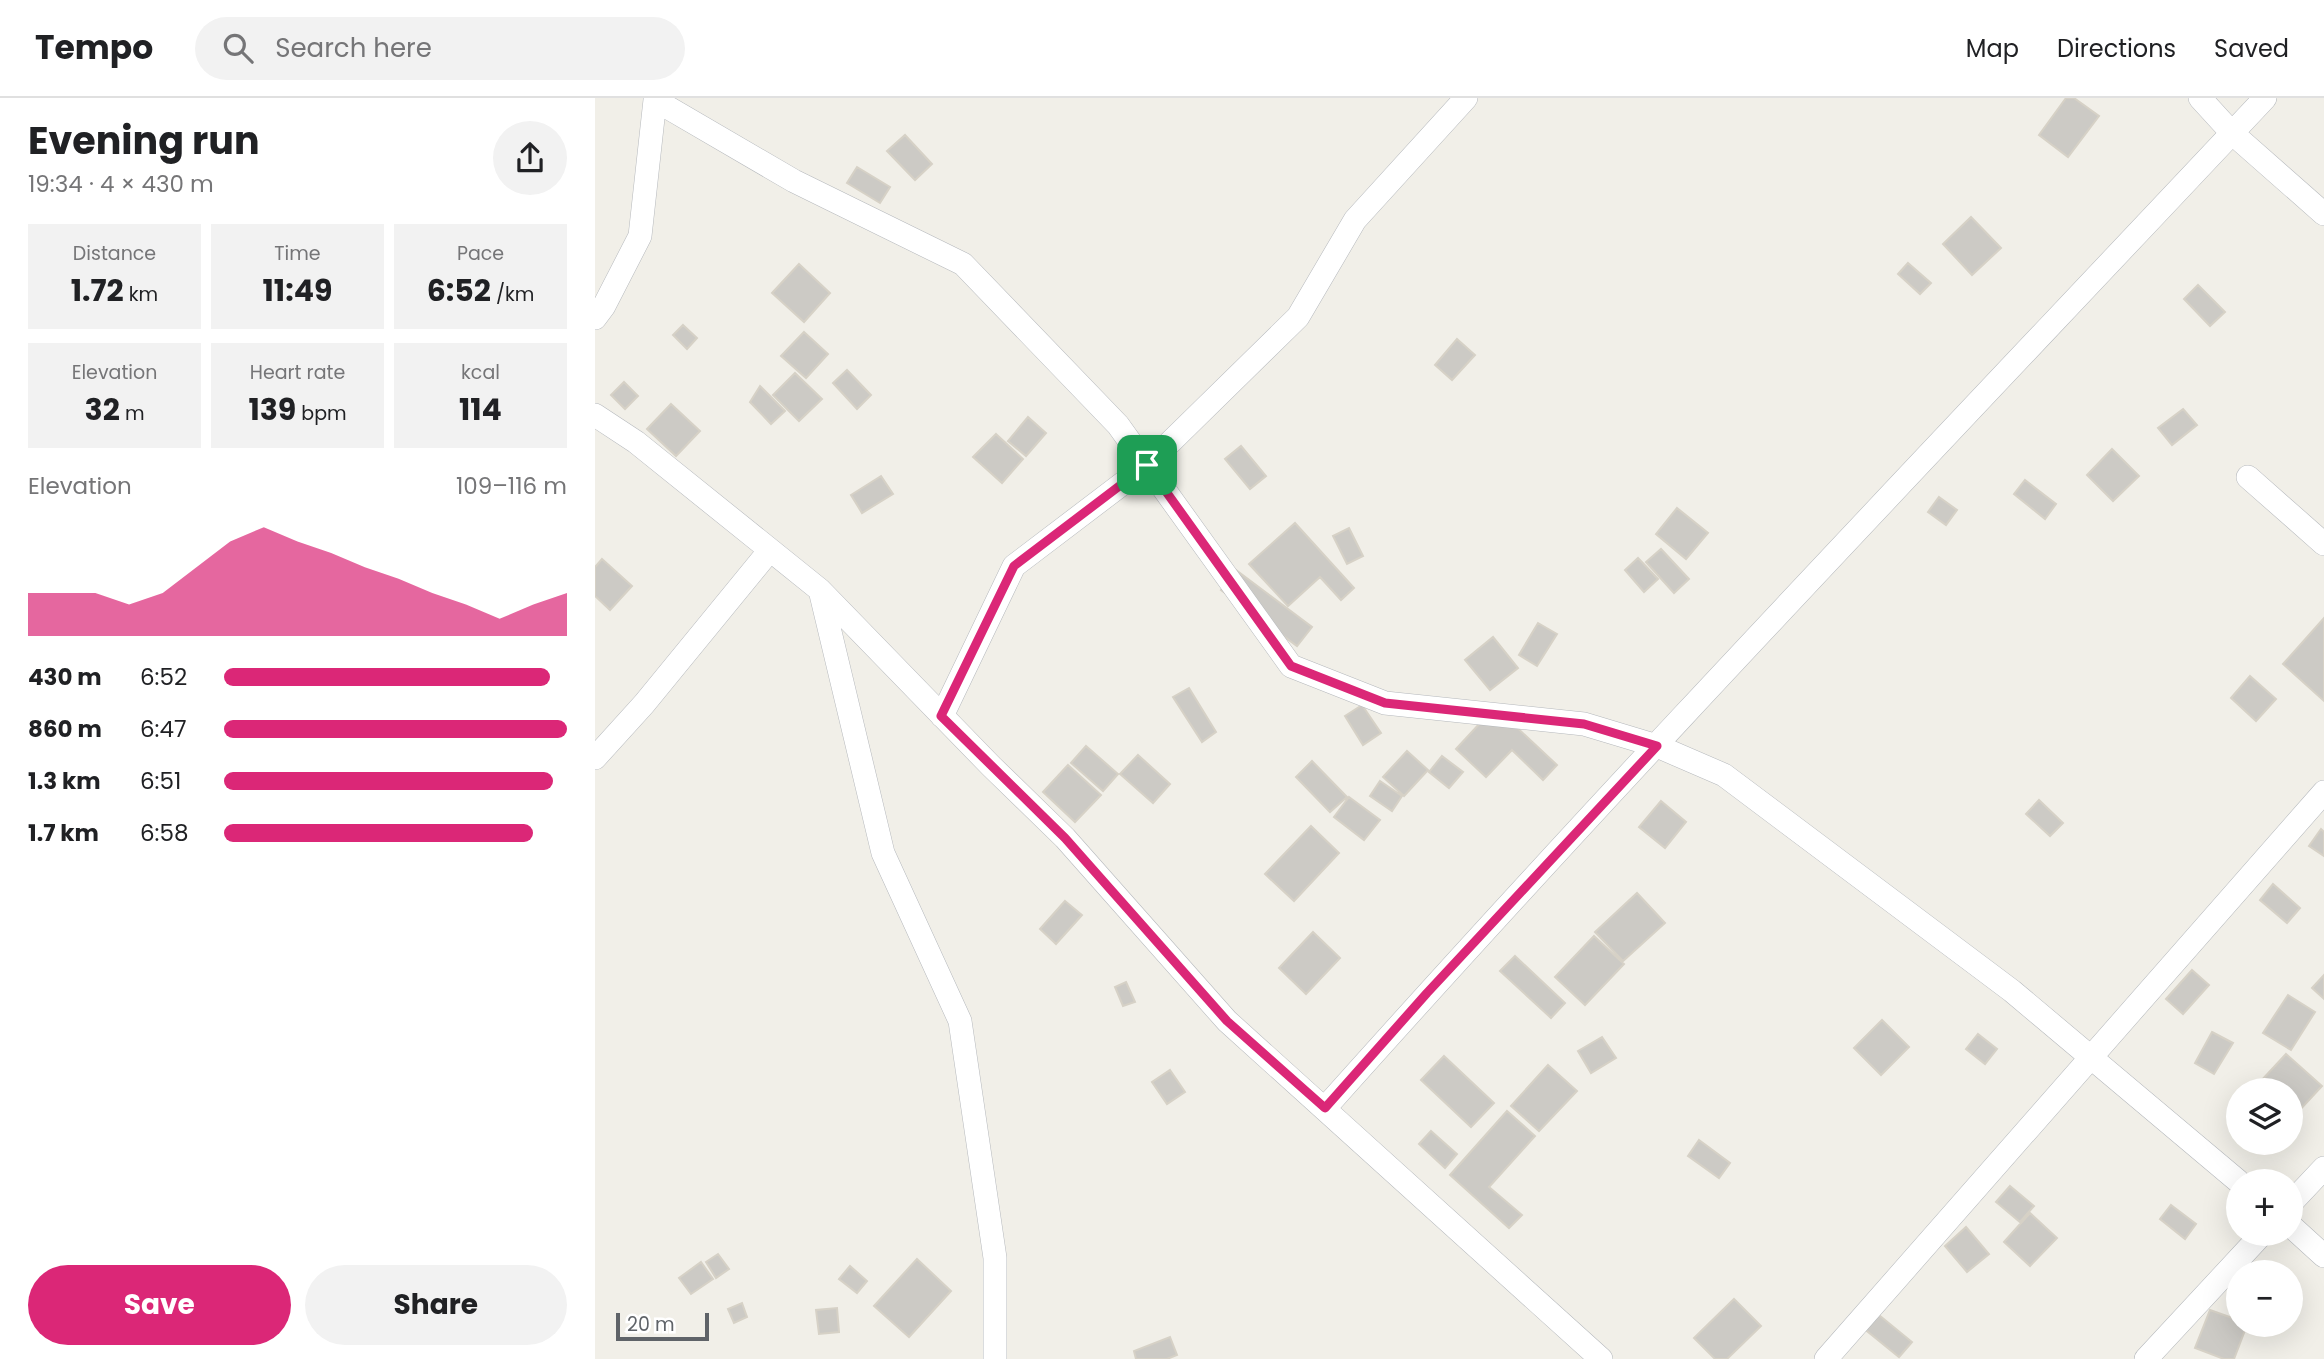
<!DOCTYPE html>
<html lang="en">
<head>
<meta charset="utf-8">
<style>
  body { margin:0; font-family:Poppins,sans-serif; background:#f2f2f2; color:#202124; height:100vh; display:flex; flex-direction:column; font-size:26px; white-space:nowrap }
  * { box-sizing:border-box; margin:0 }
  p { font-size:23px; color:#757577 }
  .icon { flex:none; width:38px; height:38px; fill:none; stroke:currentColor; stroke-width:2; stroke-linecap:round; stroke-linejoin:round }
  .map { position:relative; flex:1; overflow:hidden }
  .side { display:flex; flex-direction:column; background:#fff; width:595px }
  .side>* { flex:none }
  .fabs { position:absolute; left:1631px; top:980px; display:grid; gap:14px }
  .fabs a { display:grid; place-items:center; width:77px; height:77px; border-radius:50%; background:#fff; box-shadow:0 7px 28px #0002; font-size:35px }
  .scale { position:absolute; left:21px; bottom:18px; width:93px; box-sizing:border-box; padding-left:7px; border:4px solid #5f6368; border-top:0; font-size:19px; line-height:24px; white-space:nowrap; color:#5f6368; -webkit-text-stroke:5px #fff; paint-order:stroke }
  .pin { position:absolute; display:grid; place-items:center; width:60px; height:60px; color:#fff; margin:-30px; border-radius:14px; box-shadow:0 4px 10px #0006 }
  .round { display:grid; place-items:center; flex:none; width:74px; height:74px; border-radius:37px; background:#f2f2f2 }
  .overview { display:flex; align-items:center; justify-content:space-between; height:119px; padding:0 28px }
  h1 { font-size:38px; font-weight:700; line-height:52px }
  .metrics { display:grid; grid-template-columns:repeat(3,1fr); gap:10px; height:119px; padding:7px 28px }
  .metrics div { display:grid; align-content:center; border-radius:0px; background:#f2f2f2; text-align:center }
  .metrics b { font-size:30px; font-weight:700 }
  .metrics small { font-size:19px; font-weight:400 }
  .metrics p { font-size:19px }
  .chart { height:196px; padding:14px 28px }
  .chart p { display:flex; justify-content:space-between }
  .chart svg { width:100%; height:126px; margin-top:7px; fill:#db2777; opacity:.7 }
  .button { display:flex; gap:14px; margin-top:auto; padding:14px 28px }
  .button a { flex:1; height:80px; border-radius:42px; background:#db2777; color:#fff; font-size:28px; font-weight:700; line-height:80px; text-align:center }
  .button a+a { background:#f2f2f2; color:#202124 }
  ul { padding:0 28px; list-style:none; font-size:23px }
  li { display:grid; grid-template-columns:112px 84px 1fr; align-items:center; height:52px }
  li i { height:18px; border-radius:9px; background:#db2777 }
  header { display:flex; align-items:center; gap:42px; box-sizing:border-box; height:98px; padding:0 35px; background:#fff; border-bottom:2px solid #e0e0e0 }
  header strong { font-size:33px }
  nav { display:flex; gap:38px; margin-inline-start:auto; font-size:24px }
  .search { width:490px; height:63px; background:#f2f2f2; display:flex; align-items:center; gap:18px; box-sizing:border-box; padding:0 24px; border-radius:38px; color:#757577; font-size:26px }
  main { display:flex; flex:1; min-height:0 }
  .map>svg:first-child { display:block }
</style>
</head>
<body>
<header>
<strong>Tempo</strong>
<div class="search"><svg class="icon" aria-label="search" viewBox="0 0 24 24"><circle cx="10" cy="10" r="6"/><path d="M15 15l6 6"/></svg>Search here</div>
<nav><a>Map</a><a>Directions</a><a>Saved</a></nav>
</header>
<main>
<section class="side">
<div class="overview"><div><h1>Evening run</h1><p>19:34 · 4 × 430 m</p></div><a class="round"><svg class="icon" aria-label="share" viewBox="0 0 24 24"><path d="M12 15V3M7 8l5-5 5 5M5 13v7h14v-7"/></svg></a></div>
<div class="metrics">
<div><p>Distance</p><b>1.72<small> km</small></b></div>
<div><p>Time</p><b>11:49</b></div>
<div><p>Pace</p><b>6:52<small> /km</small></b></div>
</div>
<div class="metrics">
<div><p>Elevation</p><b>32<small> m</small></b></div>
<div><p>Heart rate</p><b>139<small> bpm</small></b></div>
<div><p>kcal</p><b>114</b></div>
</div>
<div class="chart"><p><span>Elevation</span>109–116 m</p>
<svg viewBox="0 0 160 44" preserveAspectRatio="none"><path d="M0 44V29L10 29L20 29L30 33L40 29L50 20L60 11L70 6L80 11L90 15L100 20L110 24L120 29L130 33L140 38L150 33L160 29V44z"/></svg>
</div>
<ul>
<li><b>430 m</b>6:52<i style="width:95%"></i></li>
<li><b>860 m</b>6:47<i style="width:100%"></i></li>
<li><b>1.3 km</b>6:51<i style="width:96%"></i></li>
<li><b>1.7 km</b>6:58<i style="width:90%"></i></li>
</ul>
<div class="button"><a>Save</a><a>Share</a></div>
</section>
<div class="map">
<svg width="1729" height="1261" viewBox="0 0 1729 1261">
  <rect width="100%" height="100%" fill="#f1efe8"/>
  <!-- building -->
  <path fill="#cccac5" stroke="#d6d1c6" stroke-width="2" d="M1471,0H1479L1504,18L1473,59L1444,37Z
    M310,37L337,66L320,82L292,53Z
    M262,69L295,89L285,105L252,85Z
    M1376,119L1406,150L1377,177L1348,146Z
    M1313,165L1336,185L1325,196L1303,176Z
    M204,166L235,195L209,224L177,195Z
    M1603,187L1630,214L1615,228L1589,201Z
    M88,227L102,240L92,251L78,237Z
    M209,234L233,256L211,280L186,258Z
    M862,241L880,257L857,282L840,267Z
    M252,272L276,297L262,311L238,285Z
    M200,275L227,301L204,323L178,297Z
    M29,284L43,298L30,311L16,297Z
    M165,288L190,313L176,326L155,304Z
    M76,306L105,333L81,358L52,331Z
    M1588,311L1602,327L1577,347L1563,330Z
    M433,319L451,335L431,358L413,343Z
    M401,336L428,361L407,385L378,359Z
    M646,348L671,378L655,391L630,361Z
    M1517,351L1544,378L1518,403L1492,377Z
    M286,378L298,396L267,415L256,397Z
    M1430,382L1461,406L1450,421L1419,396Z
    M1344,399L1362,412L1351,427L1333,414Z
    M1082,410L1113,435L1091,461L1061,436Z
    M700,425L759,490L746,502L725,479L693,508L654,466Z
    M754,430L768,458L752,466L738,438Z
    M1066,451L1094,481L1079,495L1051,464Z
    M1043,460L1063,481L1049,494L1030,472Z
    M7,461L37,488L15,512L0,498V469Z
    M641,472L717,529L702,548L626,492Z
    M1729,520V603L1688,566Z
    M943,525L962,536L942,568L924,557Z
    M898,539L923,570L895,592L870,562Z
    M1655,578L1681,601L1661,623L1636,600Z
    M594,590L621,634L607,644L578,599Z
    M767,607L786,635L768,647L750,618Z
    M900,609L962,667L948,682L917,652L891,679L861,651Z
    M491,648L523,676L508,693L476,665Z
    M812,653L833,672L809,698L788,679Z
    M543,657L575,686L558,705L525,676Z
    M847,658L868,674L854,690L834,674Z
    M717,663L752,699L735,714L701,679Z
    M473,667L506,697L480,724L448,694Z
    M785,683L807,698L797,713L775,698Z
    M754,699L785,722L769,742L739,719Z
    M1444,702L1468,725L1455,738L1431,716Z
    M1066,703L1091,724L1070,750L1044,729Z
    M716,728L744,755L699,803L670,776Z
    M1726,731L1729,734V758L1714,748Z
    M1678,786L1705,810L1692,825L1665,802Z
    M1042,795L1070,825L1028,863L1000,834Z
    M470,803L487,817L461,846L445,831Z
    M718,834L745,860L711,896L684,870Z
    M999,838L1029,866L990,907L960,879Z
    M920,858L970,905L956,920L905,873Z
    M1597,872L1614,887L1588,916L1571,901Z
    M1729,877V901L1717,890Z
    M531,884L540,904L528,908L520,889Z
    M1693,897L1720,914L1696,952L1668,935Z
    M1287,922L1314,949L1286,977L1259,950Z
    M1617,934L1638,945L1619,976L1600,965Z
    M1383,936L1402,951L1390,966L1371,951Z
    M1007,939L1021,960L996,975L983,953Z
    M1691,956L1727,988L1701,1016L1696,1011V992H1674L1665,984Z
    M849,958L899,1005L876,1029L826,982Z
    M953,967L982,993L944,1033L916,1008Z
    M575,972L590,994L572,1006L557,984Z
    M912,1013L940,1038L894,1089L927,1117L914,1130L855,1077Z
    M836,1033L862,1056L850,1070L824,1046Z
    M1104,1042L1135,1065L1124,1080L1093,1058Z
    M1415,1088L1439,1108L1425,1124L1401,1104Z
    M1576,1107L1601,1126L1590,1141L1565,1121Z
    M1435,1115L1462,1140L1435,1168L1409,1144Z
    M1371,1129L1394,1156L1372,1174L1350,1148Z
    M123,1156L134,1171L121,1180L111,1164Z
    M322,1161L356,1193L314,1239L279,1208Z
    M106,1164L118,1181L96,1196L84,1180Z
    M255,1168L272,1183L262,1195L244,1181Z
    M1139,1201L1166,1228L1132,1261H1120L1099,1240Z
    M147,1205L152,1219L139,1225L133,1211Z
    M242,1210L244,1234L224,1236L221,1212Z
    M1615,1212L1643,1222V1227H1652L1639,1261H1629L1600,1250Z
    M1279,1213L1317,1244L1304,1259L1267,1229Z
    M575,1239L582,1257L572,1261H541L539,1253Z"/>
  <g fill="none" stroke-linecap="round" stroke-linejoin="round">
    <!-- minor casing -->
    <g stroke="#b5b8bc" stroke-width="24">
      <path id="minor" d="M1605,0L1637,35L1729,116
        M0,220L9,208L45,138L60,2L199,83L368,166L523,327L696,568L790,605L989,626L1062,648L1129,677L1417,893L1643,1083
        M0,317L41,344L225,492L396,668L470,740L632,923L1006,1261
        M1653,379L1729,446
        M225,492L288,755L365,923L400,1160V1261
        M347,618L419,468L552,367L703,219L760,122L871,0
        M0,660L49,606L175,452
        M730,1010C1036,667 1355,335 1670,0
        M1696,1105L1729,1070
        M1696,1128L1729,1158
        M1231,1261L1729,694
        M1551,1261L1667,1136"/>
    </g>
    <!-- minor -->
    <use href="#minor" stroke="#fff" stroke-width="23"/>
  </g>
  <g fill="none" stroke-linecap="round" stroke-linejoin="round">
    <!-- route casing -->
    <g stroke="#fff" stroke-width="14">
      <path id="route" d="M552,367L696,568L790,605L989,626L1062,648L832,895L730,1010L632,923L470,740L346,618L419,468Z"/>
    </g>
    <!-- route -->
    <use href="#route" stroke="#db2777" stroke-width="9"/>
  </g>
</svg>
<div class="fabs">
<a><svg class="icon" aria-label="layers" viewBox="0 0 24 24"><path d="M12 4l9 5-9 5-9-5zM3 14l9 5 9-5"/></svg></a>
<a>+</a>
<a>−</a>
</div>
<div class="scale">20 m</div>
<div class="pin" style="left:552px;top:367px;background:#1e9e55"><svg class="icon" aria-label="arrive" viewBox="0 0 24 24"><path d="M6 21V4h12l-3 4 3 4H6"/></svg></div>
</div>
</main>
</body>
</html>
